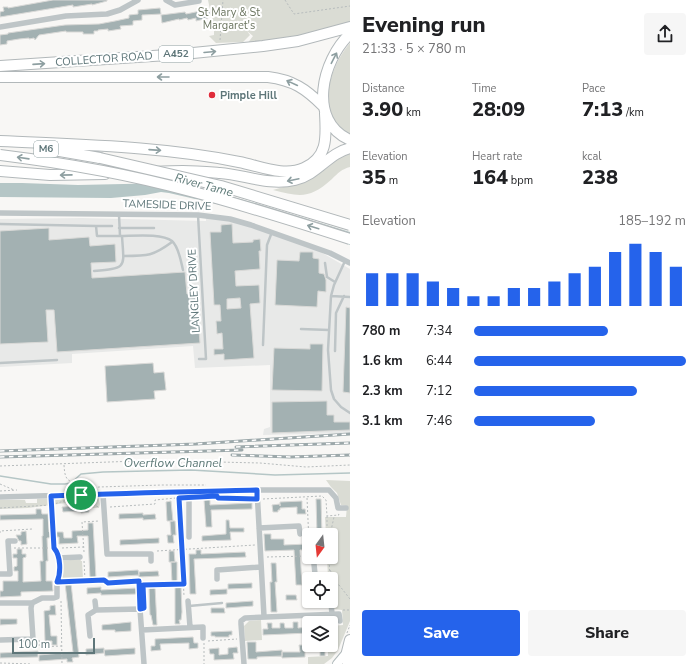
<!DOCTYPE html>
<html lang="en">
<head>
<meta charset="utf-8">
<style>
  body { margin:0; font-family:"Nunito Sans",sans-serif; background:#f6f6f6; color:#202124; height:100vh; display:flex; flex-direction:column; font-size:15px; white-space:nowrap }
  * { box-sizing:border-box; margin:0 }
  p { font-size:13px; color:#757577 }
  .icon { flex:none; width:22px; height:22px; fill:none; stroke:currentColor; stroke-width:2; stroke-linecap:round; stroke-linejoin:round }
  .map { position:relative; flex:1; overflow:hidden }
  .sheet { display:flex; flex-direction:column; background:#fff; width:348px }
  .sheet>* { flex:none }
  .needle { width:26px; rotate:195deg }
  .buttons { position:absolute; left:302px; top:528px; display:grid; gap:8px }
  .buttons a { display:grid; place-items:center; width:36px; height:36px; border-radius:4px; background:#fff; box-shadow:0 1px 3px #0004; font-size:20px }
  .scale { position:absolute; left:12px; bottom:10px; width:83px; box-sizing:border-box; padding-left:4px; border:2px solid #5e7679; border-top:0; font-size:11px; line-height:14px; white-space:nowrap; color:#5e7679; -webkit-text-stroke:3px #fff; paint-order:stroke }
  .pin { position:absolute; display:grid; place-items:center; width:34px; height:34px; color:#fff; margin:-17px; border:2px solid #fff; border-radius:50%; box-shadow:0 1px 4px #0007 }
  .round { display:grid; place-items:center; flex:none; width:42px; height:42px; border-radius:4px; background:#f6f6f6 }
  .overview { display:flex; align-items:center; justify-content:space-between; height:68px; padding:0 12px }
  h1 { font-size:22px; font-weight:800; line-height:30px }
  .metrics { display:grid; grid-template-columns:repeat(3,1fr); gap:6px; height:68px; padding:4px 12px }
  .metrics div { display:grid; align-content:center }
  .metrics b { font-size:20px; font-weight:800 }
  .metrics small { font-size:11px; font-weight:400 }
  .metrics p { font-size:11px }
  .chart { height:112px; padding:8px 12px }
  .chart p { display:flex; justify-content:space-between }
  .chart svg { width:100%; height:72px; margin-top:4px; stroke:#2563eb; stroke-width:6 }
  .cta { display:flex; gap:8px; margin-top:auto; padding:8px 12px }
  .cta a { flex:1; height:46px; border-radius:4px; background:#2563eb; color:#fff; font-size:16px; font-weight:800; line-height:46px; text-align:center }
  .cta a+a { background:#f6f6f6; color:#202124 }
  ul { padding:0 12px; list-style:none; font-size:13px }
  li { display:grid; grid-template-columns:64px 48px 1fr; align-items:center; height:30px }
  li i { height:10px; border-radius:5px; background:#2563eb }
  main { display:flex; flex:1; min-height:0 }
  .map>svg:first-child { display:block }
</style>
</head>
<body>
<main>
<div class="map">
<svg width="350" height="664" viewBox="0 0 350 664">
  <rect width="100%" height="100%" fill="#f8f7f5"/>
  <!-- built -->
  <path fill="#e8e9e8" d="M82,218L206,221V218L233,221L319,251L350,269V433L263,435L264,429L270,427V365L195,368L193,346L72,354V363L0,367V219Z"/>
  <!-- green -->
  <path fill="#dadcd4" d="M208,0H350V24L280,41L247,44L253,36L247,31L250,35L243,42L216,43L209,36L214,35V29Z
    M350,43V134C314,115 329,68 350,43Z
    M350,153V167C342,169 338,173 332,179C310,199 300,197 273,190C289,186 307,179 321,172C331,167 338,155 350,153Z
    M326,480L350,481V621L338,650L332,658L324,664H308V657L328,656V645H331V626L343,625L342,610L334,609V588L331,579L328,578L327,557H331V535H326L325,517H346L347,506L341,505L337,493L331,487Z
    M93,496H98L100,504L99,508H92L91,505L81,501L28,508L0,509V500H25L26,503H37V499L91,497Z
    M80,559L81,561H82L83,579L60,581L61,561Z
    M261,620L262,640L245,641L244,626L249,621Z"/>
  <!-- water -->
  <path fill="#b5c6c6" d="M0,183H22L78,185L169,183L204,189L255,203L350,232V245L326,235L230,207L169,193L161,192L145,195L111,198L0,197Z"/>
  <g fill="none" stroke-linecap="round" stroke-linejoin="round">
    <!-- stream -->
    <path stroke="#b5c6c6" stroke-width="1.5" d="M0,476L51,484H65L71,483L81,474L103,472L191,470L275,475L350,473"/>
  </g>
  <!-- building -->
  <path fill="#a3b1b2" stroke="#d9d9d7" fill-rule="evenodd" d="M53,0H107V1L92,5V4L73,7V5L0,17V12L4,11L3,7H8V8Z
    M160,8L161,14L142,15V20L133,21V25L120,26L121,29L108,31V29L98,30V31H94V34H83V32H66V31L39,35L35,40L34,38L29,39V38L19,39L7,41V44L0,45V35L8,34V33L65,25L99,24L115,21L129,18V15L138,14V10Z
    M210,9L211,15L207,16L208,18L196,21V18L188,20L187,18L179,20V19L162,23L161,15L185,12L186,14Z
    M232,224L233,243L253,242V240L260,239L261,251H259L260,269L235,271L236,286L259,285L260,303L250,304L254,358L224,360V354L214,355V349H223L222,333L217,334L216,321H221L220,305H214L210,232H221V225ZM240,298L241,308L227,309V299Z
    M49,228V240L89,237L90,246L115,244L116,262L91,263L92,278L185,272L187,294L196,293L200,343L57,352L54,310H46L48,342L0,344V231Z
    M300,252H313V258L319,259V273L324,274L326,280V292L318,291L317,307L275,305L277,260L299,261Z
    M346,307L350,308V393L343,392Z
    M310,344H323L322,391L272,390L274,348L310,349Z
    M153,363L154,373L164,372L166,390L154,391L155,399L107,402L105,366Z
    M327,401V415H334V422H350V430L272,433V402Z
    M210,499V505L252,503V509L211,510L212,527H206L204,500Z
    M316,499H321L322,535H317Z
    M171,501L173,521H167L166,502Z
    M302,501V509H305L306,514H297V507L280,508V510H278V512H273L272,505L280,504V506V502Z
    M81,506H89V512L81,513V511L63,512L62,507Z
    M36,509H41L42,514H48L49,532H63L64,538H72V531L88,530V523H93L96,578H90L88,536H77L78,543L59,544V537L47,538L48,561H46V581H52L53,591L21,592V596L0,597V591H3V581H18V571H14V567L17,566V558H13V554H17V549H22V554H26V557L23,558V582L41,581L40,561H43L42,536H43V519L0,520V515L36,514Z
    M143,513V515L155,514L156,519L143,520V518L119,519V514Z
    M226,520H229L230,528H244V532H230L231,540L202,541V536L226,534Z
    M170,521H175L176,535H173L174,543H168L167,535H171Z
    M26,531L27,544L21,545V541H19L16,535H21V532Z
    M264,534H271V539H284V545L308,544V550H300L302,585H296L294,550L265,551Z
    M159,538V543L120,545V540Z
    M196,550H201V554L245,552L246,557L194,559L196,594H190L189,554H196Z
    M169,551H174L175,562H169Z
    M171,562H177V581L172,582Z
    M271,563H276L277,582H275L277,612H271L270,582H272Z
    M138,570L139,575L108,577V572Z
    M158,571L159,576L139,577V572Z
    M65,583H71L79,657L72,658L73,662H67V659L39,661V655L73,652Z
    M252,583V588L228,589V584Z
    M101,587V590L137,588L138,594L101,595V593L87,594V588Z
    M149,587H155L157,625H153L151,615H150Z
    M175,587H181L182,612L181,620H179L180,624H175Z
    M227,589V594L210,595V590Z
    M286,595H296L297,600H286Z
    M253,601V606L226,608V603Z
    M55,605L56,615H49L51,636H57V645H52V641H45L44,611L50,610V606Z
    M211,608H224L225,613H211Z
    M0,619H17V624L0,625Z
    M131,622V631L115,632V630H102V625Z
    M293,622H298V628L309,627V633L263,635V629H268L267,623H272V628H280V623H284L285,628H293Z
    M232,631V635H229V637H215V636H211V632Z
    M193,637L194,643H198V648L189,649V643L160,644L161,650L151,651V646H155V639Z
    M247,642H256V652L282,650V656L257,657V659H248Z
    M299,645H309V650H305V657L282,658V652H300Z
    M320,645H325V656H320Z
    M237,647L238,653H233L234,659L214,660V654H210L209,649L219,648V655L228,654V648Z
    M104,648V653L86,655V649Z
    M135,648V654L105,656L104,650Z
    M38,651V657L0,658V653Z"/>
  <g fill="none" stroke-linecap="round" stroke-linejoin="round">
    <!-- secondary casing -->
    <g stroke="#aeb8ba" stroke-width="10">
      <path id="secondary" d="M337,664L347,652"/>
    </g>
    <!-- highway casing -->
    <g stroke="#b2b8ba" stroke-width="12">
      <path id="highway" d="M350,34C322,60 307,121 350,140
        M0,66L183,54L263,46L298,41L350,27
        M0,77H268C293,80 306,89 323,106
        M0,141C80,145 161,146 239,162C260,166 284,177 304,168C329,157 326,135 325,113
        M48,149L100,158
        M0,171L50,175L105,174
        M125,173C144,173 164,171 183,171C195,171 207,172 220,173C245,175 269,186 295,180C317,175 329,153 350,148
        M348,664L347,652L350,640"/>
    </g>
    <!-- path -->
    <path stroke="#b7bcbd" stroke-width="1" stroke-dasharray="2 2" stroke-linecap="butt" d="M285,0L294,14L350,6
      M220,40L223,0
      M64,465C65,481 67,480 81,486V490
      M0,466L137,461L176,463L218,462L260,463L306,467L350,465
      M0,484L14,490
      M86,489L99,487L162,485H206
      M0,491L17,490
      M179,497L184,596
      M217,497L252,498
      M307,498L309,542
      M263,499L322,496L326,500L327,516L339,515L338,513
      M81,501L99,507
      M51,502L54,547
      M110,507L155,504V500L176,498
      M0,508L51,505L64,501
      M327,516V535
      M0,533V531L32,529
      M330,535L334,517
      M14,548H55
      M62,548L83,547
      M157,551L255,545
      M84,552L82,522L99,521
      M267,557L309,556
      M329,557L330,579
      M84,561L85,580L104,579L108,583L139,581L140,604
      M330,570L338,585
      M64,582L85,580
      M331,583L339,585L350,599
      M61,601L62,664
      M144,606L143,585L183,584
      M343,610H350
      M347,633L350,625
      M39,640V647L61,646
      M208,641L237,639
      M204,643V664
      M0,663L32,664"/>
    <!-- lane -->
    <path stroke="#bec5c7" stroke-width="2.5" d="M119,215L120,236C133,236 162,233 172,241C179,247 181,262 183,270
      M198,215L206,359H199
      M0,224L96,226L97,236H120
      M96,226H112
      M119,228H154
      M124,256C148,256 153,256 172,242
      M345,261L334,285L331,296L328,350L331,390L334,399L341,407L350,413
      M325,263L327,277L335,282
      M94,271C128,268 124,268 122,236
      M331,296L350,297
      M301,329L329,330
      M263,345L267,245L272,232
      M335,351L336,313L344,296
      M0,363L57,360
      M189,606L222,603"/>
    <!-- street -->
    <path stroke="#bec5c7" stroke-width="5.5" d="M166,0L175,5L199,1
      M0,27L66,16L107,14L120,10L138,0
      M0,213L198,215L230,219L251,225L330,253L350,263
      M257,490L264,616
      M189,492V537
      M103,494L107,554H151V561
      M0,497L257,490H329L336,498L338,508H346
      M259,528L299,526L300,534
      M58,558L80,557
      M314,564L315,574L317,578L319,579
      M0,574H10L8,541H15
      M217,579V570L261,567
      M95,601L96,610L140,609L144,664
      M188,601L190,627
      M331,601L332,615
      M0,603H32L42,598H54L57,597V582L60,576L58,552
      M142,630L203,627V638
      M90,636L88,615L96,610
      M0,640L33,639L31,608L32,603
      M244,664L241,624V621L245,618L339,614L340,621"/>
    <!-- secondary -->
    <use href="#secondary" stroke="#fff" stroke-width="8"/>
    <!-- highway -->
    <use href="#highway" stroke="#fff" stroke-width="10"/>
    <!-- rail casing -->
    <g stroke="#9ca8aa" stroke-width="3">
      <path id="rail" d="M236,447L350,443
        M0,451L196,444L350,434
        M232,455L290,457L350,455
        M0,457L242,450"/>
    </g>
    <!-- rail -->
    <use href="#rail" stroke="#fff" stroke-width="1.5" stroke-dasharray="4.5" stroke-linecap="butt"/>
    <!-- highway-bridge casing -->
    <g stroke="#b2b8ba" stroke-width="12" stroke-linecap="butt">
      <path id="highway-bridge" d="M0,155C64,163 128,174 190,191C244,205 297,222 350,239
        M100,158L221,186L350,225"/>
    </g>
    <!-- highway-bridge -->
    <use href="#highway-bridge" stroke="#fff" stroke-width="10"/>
  </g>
  <!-- one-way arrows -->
  <defs><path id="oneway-shaft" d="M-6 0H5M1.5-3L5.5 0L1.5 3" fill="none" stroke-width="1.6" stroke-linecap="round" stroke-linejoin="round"/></defs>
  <g stroke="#8e9fa1">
    <use href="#oneway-shaft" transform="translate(210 52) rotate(-5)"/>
    <use href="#oneway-shaft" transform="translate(334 58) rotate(-63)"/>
    <use href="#oneway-shaft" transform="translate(39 64) rotate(-4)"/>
    <use href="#oneway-shaft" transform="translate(163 77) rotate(-180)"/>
    <use href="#oneway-shaft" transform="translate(292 83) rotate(-155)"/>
    <use href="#oneway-shaft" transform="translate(155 150) rotate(4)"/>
    <use href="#oneway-shaft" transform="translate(23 158) rotate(-172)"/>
    <use href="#oneway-shaft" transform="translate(66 175) rotate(179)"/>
    <use href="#oneway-shaft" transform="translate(293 180) rotate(168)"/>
    <use href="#oneway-shaft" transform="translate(313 227) rotate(-163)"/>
  </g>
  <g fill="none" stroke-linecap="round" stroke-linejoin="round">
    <!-- route casing -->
    <g stroke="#fff" stroke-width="8">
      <path id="route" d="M257,490V499L218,498L217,496L179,498L184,584L143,585L144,608L140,609L139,581L108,583L104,580L57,582C61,573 61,556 54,548L51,496C119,493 188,492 257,490Z"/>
    </g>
    <!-- route -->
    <use href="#route" stroke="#2563eb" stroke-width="5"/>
  </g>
  <!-- markers -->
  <circle fill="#e02d3b" stroke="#fff" stroke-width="1.5" cx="212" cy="95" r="4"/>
  <g text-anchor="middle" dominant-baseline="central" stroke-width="4" stroke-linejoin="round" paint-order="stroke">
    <!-- shield labels -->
    <g fill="#fff" stroke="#8e9fa1" stroke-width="1">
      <rect x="159" y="46" width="34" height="16" rx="3"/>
      <rect x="34" y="141" width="24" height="16" rx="3"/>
    </g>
    <g font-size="10" font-weight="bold" fill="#5e7679">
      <text x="176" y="54">A452</text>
      <text x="46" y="149">M6</text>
    </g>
    <!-- park labels -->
    <g font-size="11" fill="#6d7762" stroke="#fff">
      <text x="229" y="12">St Mary &amp; St<tspan x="229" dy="13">Margaret's</tspan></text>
    </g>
    <!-- street labels -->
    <g font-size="11" fill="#5e7679" stroke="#fff">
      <text transform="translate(104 59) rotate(-4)">COLLECTOR ROAD</text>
      <text transform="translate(167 205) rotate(2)">TAMESIDE DRIVE</text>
      <text transform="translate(194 291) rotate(-93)">LANGLEY DRIVE</text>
    </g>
    <!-- poi labels -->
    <g font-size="11" font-weight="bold" fill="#5e7679" stroke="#fff" text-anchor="start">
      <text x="220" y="95">Pimple Hill</text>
    </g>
    <!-- water labels -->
    <g font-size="12" font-style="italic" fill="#5e7a78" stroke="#fff">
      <text transform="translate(204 185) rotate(15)">River Tame</text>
      <text x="173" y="463">Overflow Channel</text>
    </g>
  </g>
</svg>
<div class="buttons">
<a><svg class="needle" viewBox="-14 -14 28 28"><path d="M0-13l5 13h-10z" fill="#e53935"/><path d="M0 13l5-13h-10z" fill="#757577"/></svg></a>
<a><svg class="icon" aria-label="locate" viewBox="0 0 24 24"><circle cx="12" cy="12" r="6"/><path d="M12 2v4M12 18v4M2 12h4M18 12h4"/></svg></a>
<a><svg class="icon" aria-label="layers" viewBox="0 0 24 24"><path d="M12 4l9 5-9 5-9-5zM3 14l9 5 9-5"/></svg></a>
</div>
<div class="scale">100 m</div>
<div class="pin" style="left:81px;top:495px;background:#1e9e55"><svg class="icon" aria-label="arrive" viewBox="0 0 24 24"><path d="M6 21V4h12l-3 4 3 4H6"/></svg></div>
</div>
<section class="sheet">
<div class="overview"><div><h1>Evening run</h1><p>21:33 · 5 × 780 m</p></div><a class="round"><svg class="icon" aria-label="share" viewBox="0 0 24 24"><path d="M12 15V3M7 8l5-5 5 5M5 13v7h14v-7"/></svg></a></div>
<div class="metrics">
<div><p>Distance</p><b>3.90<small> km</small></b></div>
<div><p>Time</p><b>28:09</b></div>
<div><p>Pace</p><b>7:13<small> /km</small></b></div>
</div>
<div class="metrics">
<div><p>Elevation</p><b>35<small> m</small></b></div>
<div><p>Heart rate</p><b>164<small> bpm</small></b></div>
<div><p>kcal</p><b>238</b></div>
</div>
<div class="chart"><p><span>Elevation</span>185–192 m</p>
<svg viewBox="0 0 160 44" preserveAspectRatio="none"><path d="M5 44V24M15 44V24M25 44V24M35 44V29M45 44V33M55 44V38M65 44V38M75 44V33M85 44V33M95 44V29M105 44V24M115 44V20M125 44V11M135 44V6M145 44V11M155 44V20"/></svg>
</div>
<ul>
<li><b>780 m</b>7:34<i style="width:63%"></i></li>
<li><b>1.6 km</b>6:44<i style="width:100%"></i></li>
<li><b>2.3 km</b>7:12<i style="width:77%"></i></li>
<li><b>3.1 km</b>7:46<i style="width:57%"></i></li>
</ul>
<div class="cta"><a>Save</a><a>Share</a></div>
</section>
</main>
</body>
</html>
